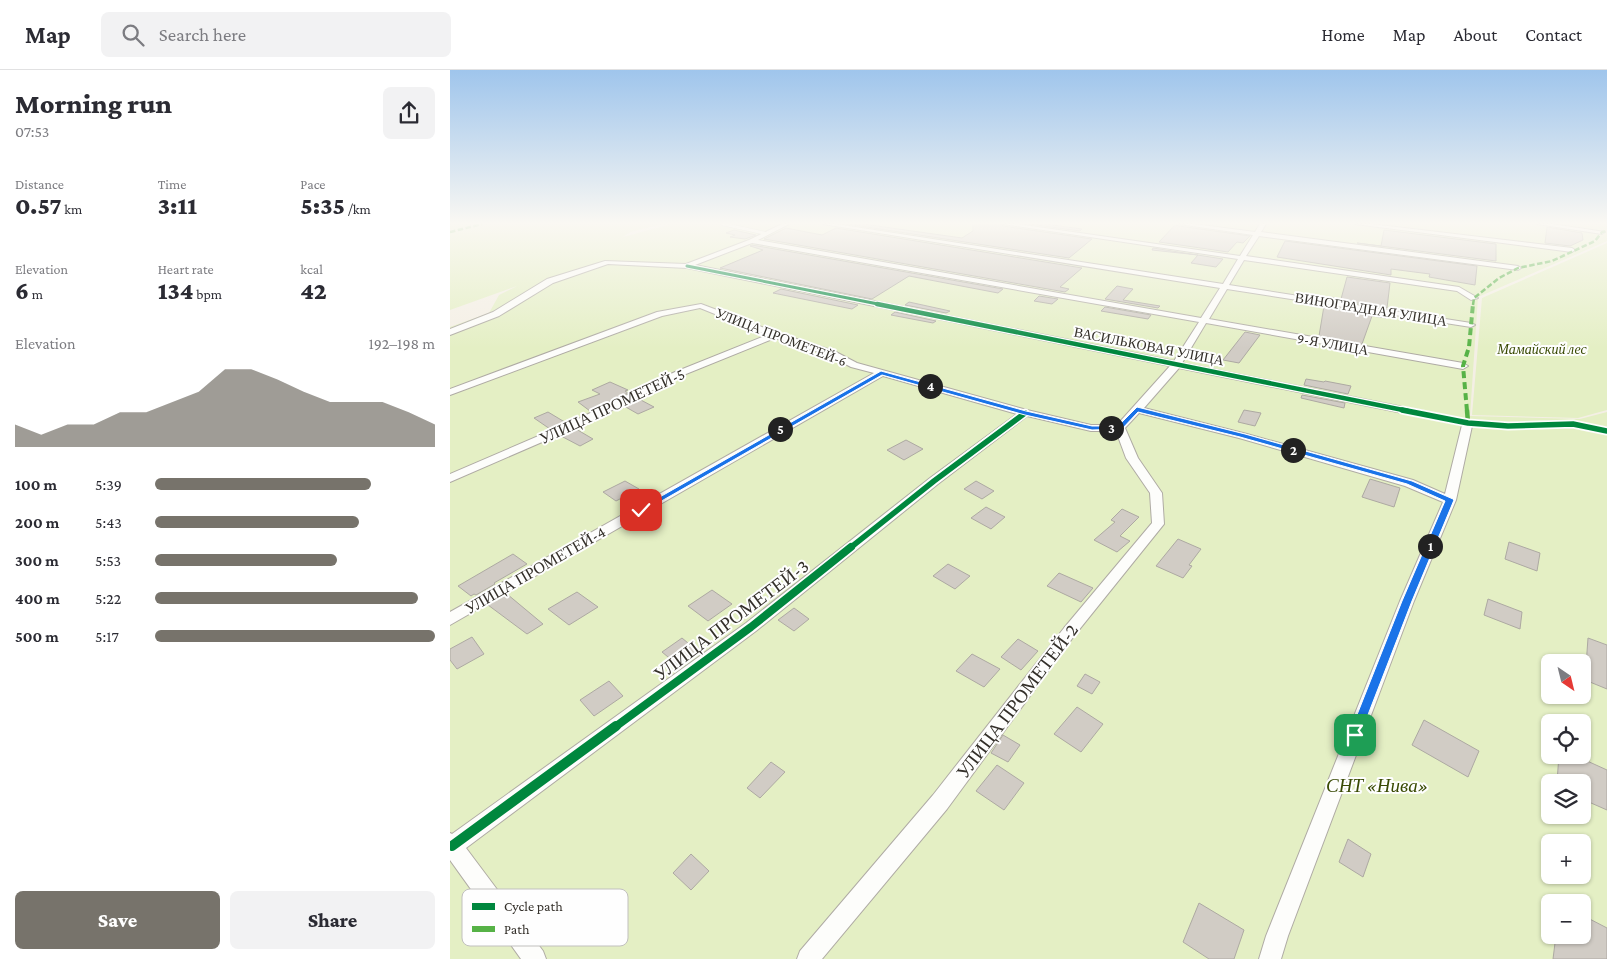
<!DOCTYPE html>
<html lang="en">
<head>
<meta charset="utf-8">
<style>
  body { margin:0; font-family:"Crimson Pro",serif; background:#f2f2f3; color:#2b2b33; height:100vh; display:flex; flex-direction:column; font-size:19px; white-space:nowrap }
  * { box-sizing:border-box; margin:0 }
  p { font-size:16px; color:#7c7c81 }
  .icon { flex:none; width:28px; height:28px; fill:none; stroke:currentColor; stroke-width:2; stroke-linecap:round; stroke-linejoin:round }
  .map { position:relative; flex:1; overflow:hidden }
  .side { display:flex; flex-direction:column; background:#fff; width:450px }
  .side>* { flex:none }
  .needle { width:32px; rotate:145deg }
  .tools { position:absolute; left:1091px; top:584px; display:grid; gap:10px }
  .tools a { display:grid; place-items:center; width:50px; height:50px; border-radius:8px; background:#fff; box-shadow:0 1px 4px #0004; font-size:25px }
  .pin { position:absolute; display:grid; place-items:center; width:42px; height:42px; color:#fff; margin:-21px; border-radius:10px; box-shadow:0 2px 8px #0006 }
  .km { position:absolute; width:25px; height:25px; margin:-12px; border-radius:50%; background:#222; color:#fff; font-size:14px; line-height:25px; text-align:center }
  .round { display:grid; place-items:center; flex:none; width:52px; height:52px; border-radius:8px; background:#f2f2f3 }
  .head { display:flex; align-items:center; justify-content:space-between; height:85px; padding:0 15px }
  h1 { font-size:28px; font-weight:800; line-height:38px }
  .figures { display:grid; grid-template-columns:repeat(3,1fr); gap:8px; height:85px; padding:5px 15px }
  .figures div { display:grid; align-content:center }
  .figures b { font-size:25px; font-weight:800 }
  .figures small { font-size:14px; font-weight:400 }
  .figures p { font-size:14px }
  .chart { height:140px; padding:10px 15px }
  .chart p { display:flex; justify-content:space-between }
  .chart svg { width:100%; height:90px; margin-top:5px; fill:#77736b; opacity:.7 }
  .action { display:flex; gap:10px; margin-top:auto; padding:10px 15px }
  .action a { flex:1; height:58px; border-radius:8px; background:#77736b; color:#fff; font-size:20px; font-weight:800; line-height:58px; text-align:center }
  .action a+a { background:#f2f2f3; color:#2b2b33 }
  ul { padding:0 15px; list-style:none; font-size:16px }
  li { display:grid; grid-template-columns:80px 60px 1fr; align-items:center; height:38px }
  li i { height:12px; border-radius:6px; background:#77736b }
  header { display:flex; align-items:center; gap:30px; box-sizing:border-box; height:70px; padding:0 25px; background:#fff; border-bottom:1px solid #e1e1e2 }
  header strong { font-size:24px }
  nav { display:flex; gap:28px; margin-inline-start:auto; font-size:18px }
  .search { width:350px; height:45px; background:#f2f2f3; display:flex; align-items:center; gap:12px; box-sizing:border-box; padding:0 18px; border-radius:8px; color:#7c7c81; font-size:19px }
  main { display:flex; flex:1; min-height:0 }
  .map>svg:first-child { display:block }
</style>
</head>
<body>
<header>
<strong>Map</strong>
<div class="search"><svg class="icon" aria-label="search" viewBox="0 0 24 24"><circle cx="10" cy="10" r="6"/><path d="M15 15l6 6"/></svg>Search here</div>
<nav><a>Home</a><a>Map</a><a>About</a><a>Contact</a></nav>
</header>
<main>
<section class="side">
<div class="head"><div><h1>Morning run</h1><p>07:53</p></div><a class="round"><svg class="icon" aria-label="share" viewBox="0 0 24 24"><path d="M12 15V3M7 8l5-5 5 5M5 13v7h14v-7"/></svg></a></div>
<div class="figures">
<div><p>Distance</p><b>0.57<small> km</small></b></div>
<div><p>Time</p><b>3:11</b></div>
<div><p>Pace</p><b>5:35<small> /km</small></b></div>
</div>
<div class="figures">
<div><p>Elevation</p><b>6<small> m</small></b></div>
<div><p>Heart rate</p><b>134<small> bpm</small></b></div>
<div><p>kcal</p><b>42</b></div>
</div>
<div class="chart"><p><span>Elevation</span>192–198 m</p>
<svg viewBox="0 0 160 44" preserveAspectRatio="none"><path d="M0 44V33L10 38L20 33L30 33L40 27L50 27L60 22L70 17L80 6L90 6L100 11L110 17L120 22L130 22L140 22L150 27L160 33V44z"/></svg>
</div>
<ul>
<li><b>100 m</b>5:39<i style="width:77%"></i></li>
<li><b>200 m</b>5:43<i style="width:73%"></i></li>
<li><b>300 m</b>5:53<i style="width:65%"></i></li>
<li><b>400 m</b>5:22<i style="width:94%"></i></li>
<li><b>500 m</b>5:17<i style="width:100%"></i></li>
</ul>
<div class="action"><a>Save</a><a>Share</a></div>
</section>
<div class="map">
<svg width="1157" height="889" viewBox="0 0 1157 889">
  <rect width="100%" height="100%" fill="#f4efe5"/>
  <!-- green -->
  <path fill="#e4efc4" fill-rule="evenodd" d="M0,154H213L180,162L173,167L221,154H1157V171L1028,227L1020,346L1130,349L1157,342V889H0V257L39,243L49,225L67,216L0,240ZM1100,592H1132V625H1100ZM1100,652H1132V685H1100ZM1100,712H1132V745H1100ZM1100,772H1132V805H1100ZM1100,832H1132V865H1100Z
    M1157,173V340L1128,348L1022,345L1032,228Z"/>
  <!-- building -->
  <path fill="#d1ccc5" stroke="#ada9a2" d="M397,154H413L512,168L523,161V154H551L553,156L642,169L619,188Z
    M579,154H595L632,159L630,161Z
    M725,155L729,156L800,166L793,173L787,172L778,182L709,172Z
    M1097,157L1132,163L1133,170L1120,176L1095,173Z
    M336,158L372,165L386,158L632,198L610,217L619,219L615,222L314,169Z
    M284,160L306,165L295,169L280,167L285,165L276,163Z
    M934,160L1046,174V191L907,173L931,176Z
    M835,171L1027,196L1025,215L979,207L980,204L941,199V205L827,187Z
    M302,175L553,219L548,223L459,206L422,229L270,198L313,180L300,176Z
    M703,178L773,189L766,197L741,193L748,185L702,180Z
    M897,207L940,213L937,238L877,228L878,227L891,229Z
    M667,216L683,219L673,230L710,236L708,238L655,229Z
    M331,219L408,235L402,239L323,223Z
    M589,226L608,229L602,234L584,231Z
    M459,232L500,241L496,243L455,235Z
    M874,236L936,246V248L922,246L912,274L869,266Z
    M655,237L701,245L698,249L651,241Z
    M445,242L486,251L483,253L441,245Z
    M795,262L810,265L789,293L773,290Z
    M856,309L874,312L875,311L901,316L898,324L854,315Z
    M160,312L178,320L175,321L178,323L140,341L128,332L150,324L142,320Z
    M852,325L895,333L894,338L851,328Z
    M189,329L204,337L188,344L174,336Z
    M794,340L811,343L805,356L788,352Z
    M98,342L113,351L115,352L100,359L84,348Z
    M126,359L143,369L130,376L111,366Z
    M456,370L473,379L454,390L437,380Z
    M920,409L950,418L944,437L912,427Z
    M175,411L189,419L166,431L153,422Z
    M526,411L544,421L532,429L514,419Z
    M536,437L555,447L541,459L521,448Z
    M672,439L689,447L670,466L680,471L667,482L644,470L665,452L661,450Z
    M728,469L751,479L739,495L742,496L733,508L706,496Z
    M1059,472L1090,483L1087,501L1055,489Z
    M63,484L77,494L44,513L45,514L26,525L24,524L21,526L8,516Z
    M498,494L520,506L505,519L483,506Z
    M609,503L643,518L631,532L597,516Z
    M262,520L282,534L258,551L238,536Z
    M127,522L148,537L119,555L98,539Z
    M57,524L93,554L77,564L38,535Z
    M1038,529L1072,542L1070,559L1034,545Z
    M344,538L359,549L344,561L328,550Z
    M22,567L34,584L7,599L0,590V579Z
    M232,568L250,583L230,597L212,582Z
    M1138,568L1157,575V619L1135,610Z
    M568,569L588,581L571,600L551,587Z
    M522,584L550,599L534,617L506,601Z
    M635,604L650,612L642,624L627,616Z
    M159,611L173,626L144,646L130,630Z
    M627,637L653,654L631,682L604,664Z
    M974,650L1029,681L1018,707L962,675Z
    M553,665L570,675L558,692L541,683Z
    M1109,685H1124L1157,700V740L1132,729V712H1107Z
    M321,692L335,702L310,728L297,718Z
    M547,695L574,713L554,740L526,721Z
    M898,769L921,784L913,807L889,792Z
    M241,784L259,801L241,820L223,803Z
    M749,833L794,860L784,889H759L733,872Z
    M1132,845L1157,858V889H1103L1106,865H1132Z"/>
  <g fill="none" stroke-linecap="round" stroke-linejoin="round">
    <!-- lane casing -->
    <g stroke="#afaba4" stroke-width="4">
      <path id="lane" d="M273,154L314,163"/>
    </g>
    <!-- street casing -->
    <g stroke="#afaba4" stroke-width="2">
      <path id="street" d="M332,154H339L308,170L751,248L770,218L373,154H386L773,214L788,189L553,154H567L790,186L803,165L729,154H744L805,162L810,154H816L811,162L1068,196L1071,198L1068,200L809,166L796,186L1009,217L1028,228L1021,230L1007,221L794,190L779,215L1021,253L1025,255L1021,257L777,219L759,249L1013,293L1018,296L1013,299L756,253L732,293L1018,350L1058,353L1123,351L1157,358V364L1123,357L1058,359L1022,356L1006,430L964,531L838,866L831,889H809L816,866L950,531L993,432L955,416L789,368L689,343L675,358L688,388L712,423L714,454L624,566L497,739L372,889H347L350,881L483,725L614,558L702,453L700,423L676,388L666,361H641L577,346L488,414L306,561L16,778L93,881L96,889H71L0,790V763L2,764L296,553L480,408L567,344L433,306L0,555V542L424,303L401,297L378,285L325,268L231,306L136,353L0,412V404L128,349L225,302L317,265L250,238L212,246L0,325V319L207,242L251,234L328,263L384,281L407,293L577,340L641,355H667L720,296L237,198L158,194L103,213L49,246L0,265V259L43,242L97,209L155,191L236,194L299,170ZM302,173L749,252L724,291L245,195ZM729,298L1012,355L995,424L963,410L797,364L694,338Z
        M905,154H921L1122,178L1125,180L1122,182Z
        M1087,154H1102L1155,162L1152,164Z"/>
    </g>
    <!-- lane -->
    <use href="#lane" stroke="#fdfdfb" stroke-width="3"/>
    <!-- street -->
    <use href="#street" fill="#fdfdfb" fill-rule="evenodd"/>
    <!-- quiet-far2 -->
    <path stroke="#56b246" stroke-width="2.5" stroke-dasharray="5.5 2.5" stroke-linecap="butt" d="M0,162L32,154
      M1023,235L1024,228L1049,208L1068,198L1102,191L1145,171L1152,162L1157,161"/>
    <!-- quiet-far1 -->
    <path stroke="#56b246" stroke-width="4" stroke-dasharray="7 4" stroke-linecap="butt" d="M1017,341L1013,296L1019,277L1023,234"/>
    <!-- quiet -->
    <path stroke="#56b246" stroke-width="4.5" stroke-dasharray="9 4.5" stroke-linecap="butt" d="M1017,340L1018,353"/>
    <!-- cycleway-far4 casing -->
    <g stroke="#fefefe" stroke-width="5">
      <path id="cycleway-far4" d="M237,196L433,235"/>
    </g>
    <!-- cycleway-far3 casing -->
    <g stroke="#fefefe" stroke-width="7">
      <path id="cycleway-far3" d="M427,234L958,341"/>
    </g>
    <!-- cycleway-far2 casing -->
    <g stroke="#fefefe" stroke-width="9">
      <path id="cycleway-far2" d="M952,340L1018,353L1058,356L1123,354L1157,361
        M400,478L484,411L575,343"/>
    </g>
    <!-- cycleway-far1 casing -->
    <g stroke="#fefefe" stroke-width="11">
      <path id="cycleway-far1" d="M165,657L301,557L401,477"/>
    </g>
    <!-- cycleway casing -->
    <g stroke="#fefefe" stroke-width="13">
      <path id="cycleway" d="M2,776L166,656"/>
    </g>
    <!-- cycleway-far4 -->
    <use href="#cycleway-far4" stroke="#00873e" stroke-width="3"/>
    <!-- cycleway-far3 -->
    <use href="#cycleway-far3" stroke="#00873e" stroke-width="4.5"/>
    <!-- cycleway-far2 -->
    <use href="#cycleway-far2" stroke="#00873e" stroke-width="5.5"/>
    <!-- cycleway-far1 -->
    <use href="#cycleway-far1" stroke="#00873e" stroke-width="8"/>
    <!-- cycleway -->
    <use href="#cycleway" stroke="#00873e" stroke-width="10"/>
  </g>
  <!-- sky -->
  <linearGradient id="sky" x2="0" y2="1"><stop stop-color="#9fc5ec"/><stop offset="0.55" stop-color="#faf8f3"/><stop offset="1" stop-color="#faf8f3" stop-opacity="0"/></linearGradient>
  <rect width="1157" height="278" fill="url(#sky)"/>
  <!-- route -->
  <path fill="#1a73e8" stroke="#fff" d="M431,301L576,341L642,356H668L687,337L795,364L962,411L1003,429L1004,430L962,531L909,668H901L899,665L952,531L995,431L957,414L790,367L688,342L672,359L642,360L575,345L432,305L194,441L187,440Z"/>
  <g text-anchor="middle" dominant-baseline="central" stroke-width="4" stroke-linejoin="round" paint-order="stroke">
    <!-- far-street labels -->
    <g font-size="14" fill="#34302a" stroke="#fefefe">
      <text transform="translate(921 239) rotate(9)">ВИНОГРАДНАЯ УЛИЦА</text>
      <text transform="translate(331 267) rotate(21)">УЛИЦА ПРОМЕТЕЙ-6</text>
      <text transform="translate(883 274) rotate(10)">9-Я УЛИЦА</text>
      <text transform="translate(699 276) rotate(11)">ВАСИЛЬКОВАЯ УЛИЦА</text>
    </g>
    <!-- far-park labels -->
    <g font-size="14" font-style="italic" fill="#394a03" stroke="#fefefe">
      <text x="1092" y="279">Мамайский лес</text>
    </g>
    <!-- street labels -->
    <g font-size="16" fill="#34302a" stroke="#fefefe">
      <text transform="translate(162 336) rotate(-25)">УЛИЦА ПРОМЕТЕЙ-5</text>
      <text transform="translate(85 500) rotate(-30)">УЛИЦА ПРОМЕТЕЙ-4</text>
    </g>
    <!-- near-street labels -->
    <g font-size="19" fill="#34302a" stroke="#fefefe">
      <text transform="translate(281 550) rotate(-37)">УЛИЦА ПРОМЕТЕЙ-3</text>
      <text transform="translate(567 631) rotate(-53)">УЛИЦА ПРОМЕТЕЙ-2</text>
    </g>
    <!-- near-park labels -->
    <g font-size="19" font-style="italic" fill="#394a03" stroke="#fefefe">
      <text x="927" y="715">СНТ «Нива»</text>
    </g>
  </g>
  <!-- legend -->
  <rect x="12" y="819" width="166" height="57" rx="8" fill="#fefefe" stroke="#c1c0be" stroke-width="1"/>
  <rect x="22" y="833" width="23" height="7" fill="#00873e"/>
  <rect x="22" y="856" width="23" height="6" fill="#56b246"/>
  <g font-size="14" fill="#34302a">
    <text x="54" y="841">Cycle path</text>
    <text x="54" y="864">Path</text>
  </g>
</svg>
<div class="tools">
<a><svg class="needle" viewBox="-14 -14 28 28"><path d="M0-13l5 13h-10z" fill="#e53935"/><path d="M0 13l5-13h-10z" fill="#7c7c81"/></svg></a>
<a><svg class="icon" aria-label="locate" viewBox="0 0 24 24"><circle cx="12" cy="12" r="6"/><path d="M12 2v4M12 18v4M2 12h4M18 12h4"/></svg></a>
<a><svg class="icon" aria-label="layers" viewBox="0 0 24 24"><path d="M12 4l9 5-9 5-9-5zM3 14l9 5 9-5"/></svg></a>
<a>+</a>
<a>−</a>
</div>
<div class="pin" style="left:905px;top:665px;background:#1e9e55"><svg class="icon" aria-label="arrive" viewBox="0 0 24 24"><path d="M6 21V4h12l-3 4 3 4H6"/></svg></div>
<div class="pin" style="left:191px;top:440px;background:#d93025"><svg class="icon" aria-label="check" viewBox="0 0 24 24"><path d="M5 12l5 5 9-10"/></svg></div>
<b class="km" style="left:980px;top:476px">1</b>
<b class="km" style="left:843px;top:380px">2</b>
<b class="km" style="left:661px;top:358px">3</b>
<b class="km" style="left:480px;top:316px">4</b>
<b class="km" style="left:330px;top:359px">5</b>
</div>
</main>
</body>
</html>
